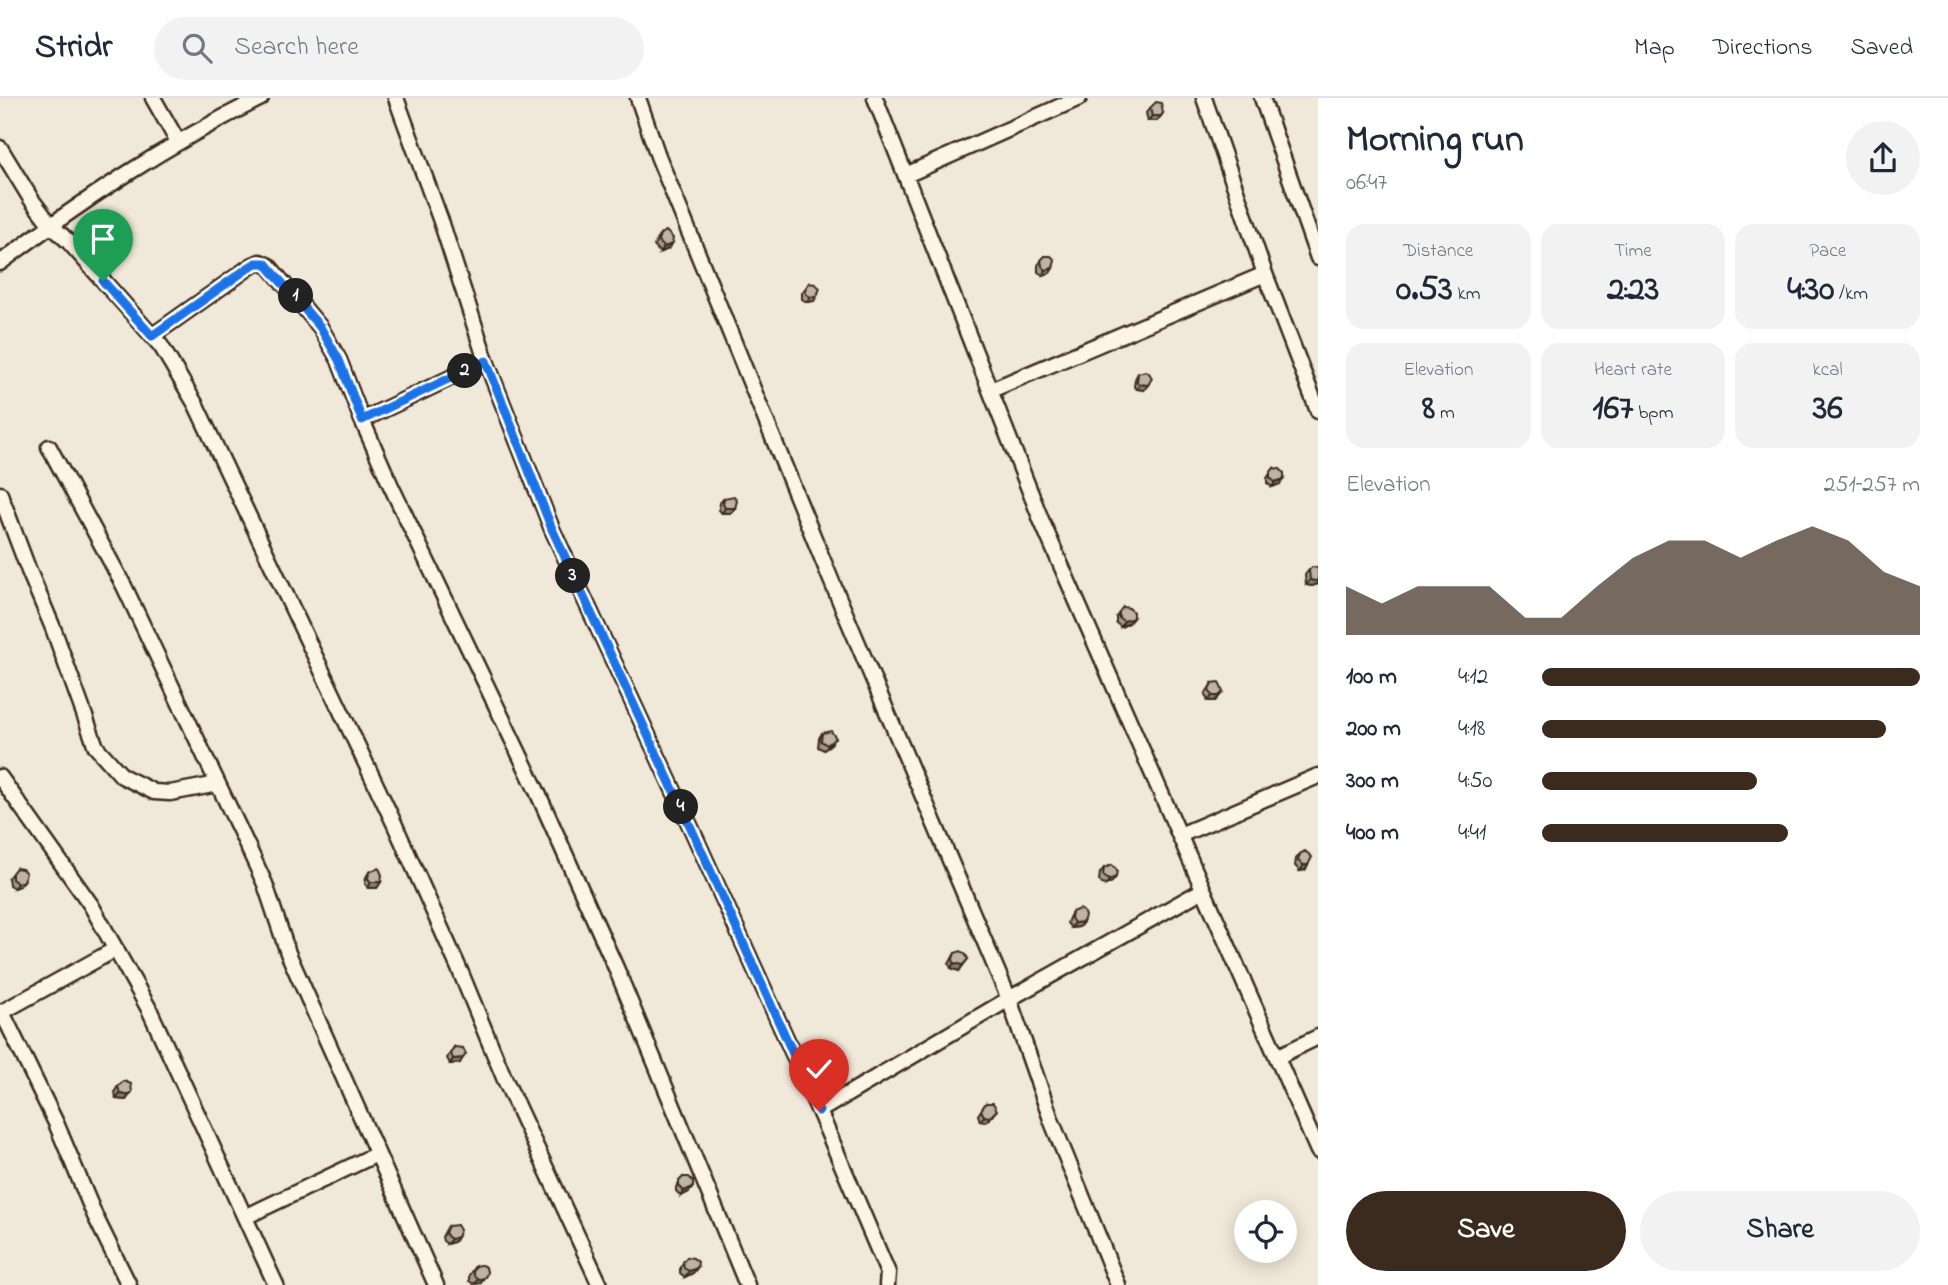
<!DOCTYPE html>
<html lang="en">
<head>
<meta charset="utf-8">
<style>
  body { margin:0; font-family:"Indie Flower",sans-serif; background:#f2f2f3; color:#1f2937; height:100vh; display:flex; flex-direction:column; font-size:26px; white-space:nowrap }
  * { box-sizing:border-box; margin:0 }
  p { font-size:23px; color:#747a83 }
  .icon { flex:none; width:38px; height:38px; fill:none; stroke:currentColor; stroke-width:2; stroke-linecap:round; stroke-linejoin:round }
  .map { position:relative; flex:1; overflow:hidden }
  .sheet { display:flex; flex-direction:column; background:#fff; width:630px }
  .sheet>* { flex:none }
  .controls { position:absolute; left:1234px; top:1102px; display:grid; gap:14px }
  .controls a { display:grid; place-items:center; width:63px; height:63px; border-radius:50%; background:#fff; box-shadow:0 4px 18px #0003; font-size:35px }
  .pin { position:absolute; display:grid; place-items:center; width:60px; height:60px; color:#fff; margin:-72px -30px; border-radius:50% 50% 50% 0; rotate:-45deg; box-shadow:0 0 7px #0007 }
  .pin .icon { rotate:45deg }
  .km { position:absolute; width:35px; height:35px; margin:-18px; border-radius:50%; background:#222; color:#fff; font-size:19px; line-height:35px; text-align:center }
  .round { display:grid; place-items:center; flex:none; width:74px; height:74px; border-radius:37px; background:#f2f2f3 }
  .head { display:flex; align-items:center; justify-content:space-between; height:119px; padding:0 28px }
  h1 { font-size:38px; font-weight:800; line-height:52px }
  .figures { display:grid; grid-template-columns:repeat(3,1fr); gap:10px; height:119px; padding:7px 28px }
  .figures div { display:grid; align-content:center; border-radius:18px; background:#f2f2f3; text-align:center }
  .figures b { font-size:35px; font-weight:800 }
  .figures small { font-size:19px; font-weight:400 }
  .figures p { font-size:19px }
  .chart { height:196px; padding:14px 28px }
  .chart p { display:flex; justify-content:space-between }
  .chart svg { width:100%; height:126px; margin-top:7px; fill:#3b2a1e; opacity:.7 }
  .button { display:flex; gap:14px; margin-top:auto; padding:14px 28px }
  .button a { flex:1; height:80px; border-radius:42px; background:#3b2a1e; color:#fff; font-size:28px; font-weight:800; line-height:80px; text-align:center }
  .button a+a { background:#f2f2f3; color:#1f2937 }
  ul { padding:0 28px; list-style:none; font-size:23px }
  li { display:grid; grid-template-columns:112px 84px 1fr; align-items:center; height:52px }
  li i { height:18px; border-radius:9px; background:#3b2a1e }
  header { display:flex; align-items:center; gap:42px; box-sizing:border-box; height:98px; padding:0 35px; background:#fff; border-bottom:2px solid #e0e1e3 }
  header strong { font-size:33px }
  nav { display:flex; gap:38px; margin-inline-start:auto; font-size:24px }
  .search { width:490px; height:63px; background:#f2f2f3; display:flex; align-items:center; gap:18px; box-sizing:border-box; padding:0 24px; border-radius:38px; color:#747a83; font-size:26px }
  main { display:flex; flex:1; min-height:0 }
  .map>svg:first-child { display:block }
</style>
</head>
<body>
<header>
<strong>Stridr</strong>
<div class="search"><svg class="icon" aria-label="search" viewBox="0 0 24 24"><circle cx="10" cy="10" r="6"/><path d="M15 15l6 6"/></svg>Search here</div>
<nav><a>Map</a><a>Directions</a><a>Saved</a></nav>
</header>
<main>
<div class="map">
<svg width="1318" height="1187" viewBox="0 0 1318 1187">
  <rect width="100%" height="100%" fill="#f0e9d9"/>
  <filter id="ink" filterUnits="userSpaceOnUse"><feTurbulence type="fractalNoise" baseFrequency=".0143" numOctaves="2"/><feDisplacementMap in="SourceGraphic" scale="14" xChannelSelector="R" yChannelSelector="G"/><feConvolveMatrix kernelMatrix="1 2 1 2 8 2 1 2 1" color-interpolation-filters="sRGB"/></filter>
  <g filter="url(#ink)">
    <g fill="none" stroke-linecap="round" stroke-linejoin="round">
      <!-- minor casing -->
      <g stroke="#3b2a1e" stroke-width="19">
        <path id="minor" d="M153,0L178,44
          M396,0L442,126L486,263L552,431L692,732L819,1013L888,1175L887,1187
          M638,0L658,58L831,482L1009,901L1052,1024L1118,1187
          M875,0L1042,424L1318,1053
          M1204,0L1265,176L1318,313
          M1262,0L1318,160
          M0,50L31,101L50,126L69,144L161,248L196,307L394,725L461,875L505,982L600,1187
          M906,77L1079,0
          M0,165C84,101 166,47 261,0
          M152,238L251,168L260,164L269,168L320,229L339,262L362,322L391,388L536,691L616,870L747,1187
          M991,292L1265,176
          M362,322L486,263
          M49,349L124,488L247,747L265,786L288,855L436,1187
          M0,396L29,473L53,530L96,649L122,678L154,694L170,695L218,686
          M0,679L91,807L149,911L276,1187
          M1180,737L1318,678
          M2,914L56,1025L95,1118L129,1187
          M0,915L116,851
          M1277,959L1318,939
          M819,1013L1009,901L1203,792
          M245,1119L377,1056"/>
      </g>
      <!-- minor -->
      <use href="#minor" stroke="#fcf5e5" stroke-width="14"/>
    </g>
    <!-- wall -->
    <path fill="#a39a8d" stroke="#3b2a1e" stroke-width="2" d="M1150,10L1163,15L1157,23H1148L1146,15Z
      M660,136L668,151L660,155L654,148L657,141Z
      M1045,158L1053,170L1050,175L1043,177L1038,174V167Z
      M809,185L814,203L807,204L802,201V195Z
      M1138,275L1144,292L1137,291L1134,289L1135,281Z
      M1274,370L1280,386L1272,389L1267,385V380Z
      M724,400L735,410L731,415H722L719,412L720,405Z
      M1318,470V486L1312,488L1306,487L1305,477L1309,472Z
      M1123,509L1129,525L1121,529L1116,525V519Z
      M1212,585L1223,594L1215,603H1208L1205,597Z
      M822,635L832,645L824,652L818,649L819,640Z
      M1300,756L1308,767L1305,772L1300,773L1295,768L1296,761Z
      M16,770L20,788L14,790L9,787L8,780Z
      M1104,770L1116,779L1112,784L1106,787L1102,786L1099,782L1100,775Z
      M369,774L381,784L377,790H368L365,786L366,779Z
      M1072,814L1083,824L1079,829L1071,830L1067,825L1069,820Z
      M955,855L968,861L959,873L951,870L949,866Z
      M454,949L460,965L450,966L447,960Z
      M118,988L132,994L126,1002L116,1001L115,993Z
      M986,1005L993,1017L986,1024L980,1023L978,1017Z
      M683,1079L693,1089L689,1094L681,1098L676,1093V1089Z
      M448,1128L457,1139L454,1144L447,1146L443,1143L442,1139Z
      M687,1159L697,1170L693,1175L685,1179L680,1175V1169Z
      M475,1168L481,1185L474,1186L469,1183V1177Z"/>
    <!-- shaded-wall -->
    <path fill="#857d73" stroke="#3b2a1e" stroke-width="2" d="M1152,18H1161L1157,23H1148Z
      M672,146L668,151L660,155L664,149Z
      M1053,170L1050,175L1043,177L1046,172Z
      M817,198L814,203L807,204L811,199Z
      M1140,286L1148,287L1144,292L1137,291Z
      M1284,381L1280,386L1272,389L1275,384Z
      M725,410H735L731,415H722Z
      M1310,482H1318V486L1312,488L1306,487Z
      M1133,520L1129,525L1121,529L1124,523Z
      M1223,594L1215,603H1208L1212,598Z
      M1304,767H1308L1305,772L1300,773Z
      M1116,779L1112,784L1106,787L1109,782Z
      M24,783L20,788L14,790L17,785Z
      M371,784H381L377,790H368Z
      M1083,824L1079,829L1071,830L1074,825Z
      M954,865L963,867L959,873L951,870Z
      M463,960L460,965L450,966L453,961Z
      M120,996L129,997L126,1002L116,1001Z
      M997,1012L986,1024L980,1023L984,1018Z
      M693,1089L689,1094L681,1098L684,1093Z
      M457,1139L454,1144L447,1146L451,1141Z
      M697,1170L693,1175L685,1179L689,1173Z
      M484,1179L481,1185L474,1186L478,1181Z"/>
    <!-- building -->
    <path fill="#beb3a4" stroke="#3b2a1e" stroke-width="2" d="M1156,4L1161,5L1163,15L1161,18H1152L1150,10Z
      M666,133L673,140L672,146L664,149L658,143L660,136Z
      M1045,158H1051L1055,162L1053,170L1046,172L1042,168L1041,162Z
      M809,185L815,186L820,190L817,198L811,199L806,196V190Z
      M1145,273L1149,275L1152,280L1148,287L1140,286L1137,284L1138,275Z
      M1274,370L1280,371L1284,375V381L1275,384L1270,380V375Z
      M734,398L737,403L735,410H725L723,406L724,400Z
      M1312,469L1318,470V482L1315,483L1310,482L1309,472Z
      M1123,509L1129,510L1133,514V520L1124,523L1119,520V514Z
      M1219,584L1223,594L1219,598H1212L1209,592L1212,585Z
      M831,633L836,640L827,647L821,643L822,635Z
      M1305,753L1312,759L1308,767H1304L1298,763L1300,756Z
      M1112,767L1117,772L1116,779L1109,782L1106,780L1103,777L1104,770Z
      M16,770L22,771L26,775L24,783L17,785L12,781V775Z
      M379,770L382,777L381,784H371L368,781L369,774Z
      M1079,811L1083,813L1085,818L1083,824L1074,825L1071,820L1072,814Z
      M961,853L966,857L968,861L963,867L954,865L953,861L955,855Z
      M454,949L463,950L466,956L463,960L453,961L451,955Z
      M124,983L131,986L132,994L129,997L120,996L118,988Z
      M986,1005H993L997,1012L990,1019L984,1018L981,1012Z
      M683,1079H689L693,1083V1089L684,1093L679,1088V1083Z
      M457,1127L460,1132L457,1139L451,1141L447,1138L445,1134L448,1128Z
      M687,1159L693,1160L698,1164L697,1170L689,1173L684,1170L683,1164Z
      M473 1174a7 7 0 1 1 14 0a7 7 0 1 1-14 0Z"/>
  </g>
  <g fill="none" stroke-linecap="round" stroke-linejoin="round" filter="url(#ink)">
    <!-- route casing -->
    <g stroke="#fff" stroke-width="14">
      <path id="route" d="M103,183L152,238L251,168L256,165H265L320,229L339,262L362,322L486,263L552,431L692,732L819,1013"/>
    </g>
    <!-- route -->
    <use href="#route" stroke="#1a73e8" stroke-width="9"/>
  </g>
</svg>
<div class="controls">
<a><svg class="icon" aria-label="locate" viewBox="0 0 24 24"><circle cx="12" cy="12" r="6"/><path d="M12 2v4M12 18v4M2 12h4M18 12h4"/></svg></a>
</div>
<div class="pin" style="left:103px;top:183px;background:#1e9e55"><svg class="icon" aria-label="arrive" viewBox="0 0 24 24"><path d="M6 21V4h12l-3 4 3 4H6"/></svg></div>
<div class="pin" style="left:819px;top:1013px;background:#d93025"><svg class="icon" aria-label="check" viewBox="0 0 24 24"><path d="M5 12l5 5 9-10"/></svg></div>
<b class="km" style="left:296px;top:198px">1</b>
<b class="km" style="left:465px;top:273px">2</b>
<b class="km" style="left:573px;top:478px">3</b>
<b class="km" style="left:681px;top:709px">4</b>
</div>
<section class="sheet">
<div class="head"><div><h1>Morning run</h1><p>06:47</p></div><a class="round"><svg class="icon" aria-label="share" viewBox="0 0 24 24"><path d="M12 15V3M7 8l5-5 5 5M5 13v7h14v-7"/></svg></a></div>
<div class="figures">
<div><p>Distance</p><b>0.53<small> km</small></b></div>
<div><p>Time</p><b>2:23</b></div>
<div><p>Pace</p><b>4:30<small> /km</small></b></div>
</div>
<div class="figures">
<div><p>Elevation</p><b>8<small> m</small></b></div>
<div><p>Heart rate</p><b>167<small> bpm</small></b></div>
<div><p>kcal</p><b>36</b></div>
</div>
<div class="chart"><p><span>Elevation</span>251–257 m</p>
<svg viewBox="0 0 160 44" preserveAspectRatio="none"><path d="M0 44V27L10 33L20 27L30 27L40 27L50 38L60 38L70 27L80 17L90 11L100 11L110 17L120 11L130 6L140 11L150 22L160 27V44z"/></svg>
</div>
<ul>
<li><b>100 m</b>4:12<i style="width:100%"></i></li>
<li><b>200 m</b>4:18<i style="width:91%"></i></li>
<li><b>300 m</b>4:50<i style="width:57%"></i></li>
<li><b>400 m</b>4:41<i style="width:65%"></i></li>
</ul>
<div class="button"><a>Save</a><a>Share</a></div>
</section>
</main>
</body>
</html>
